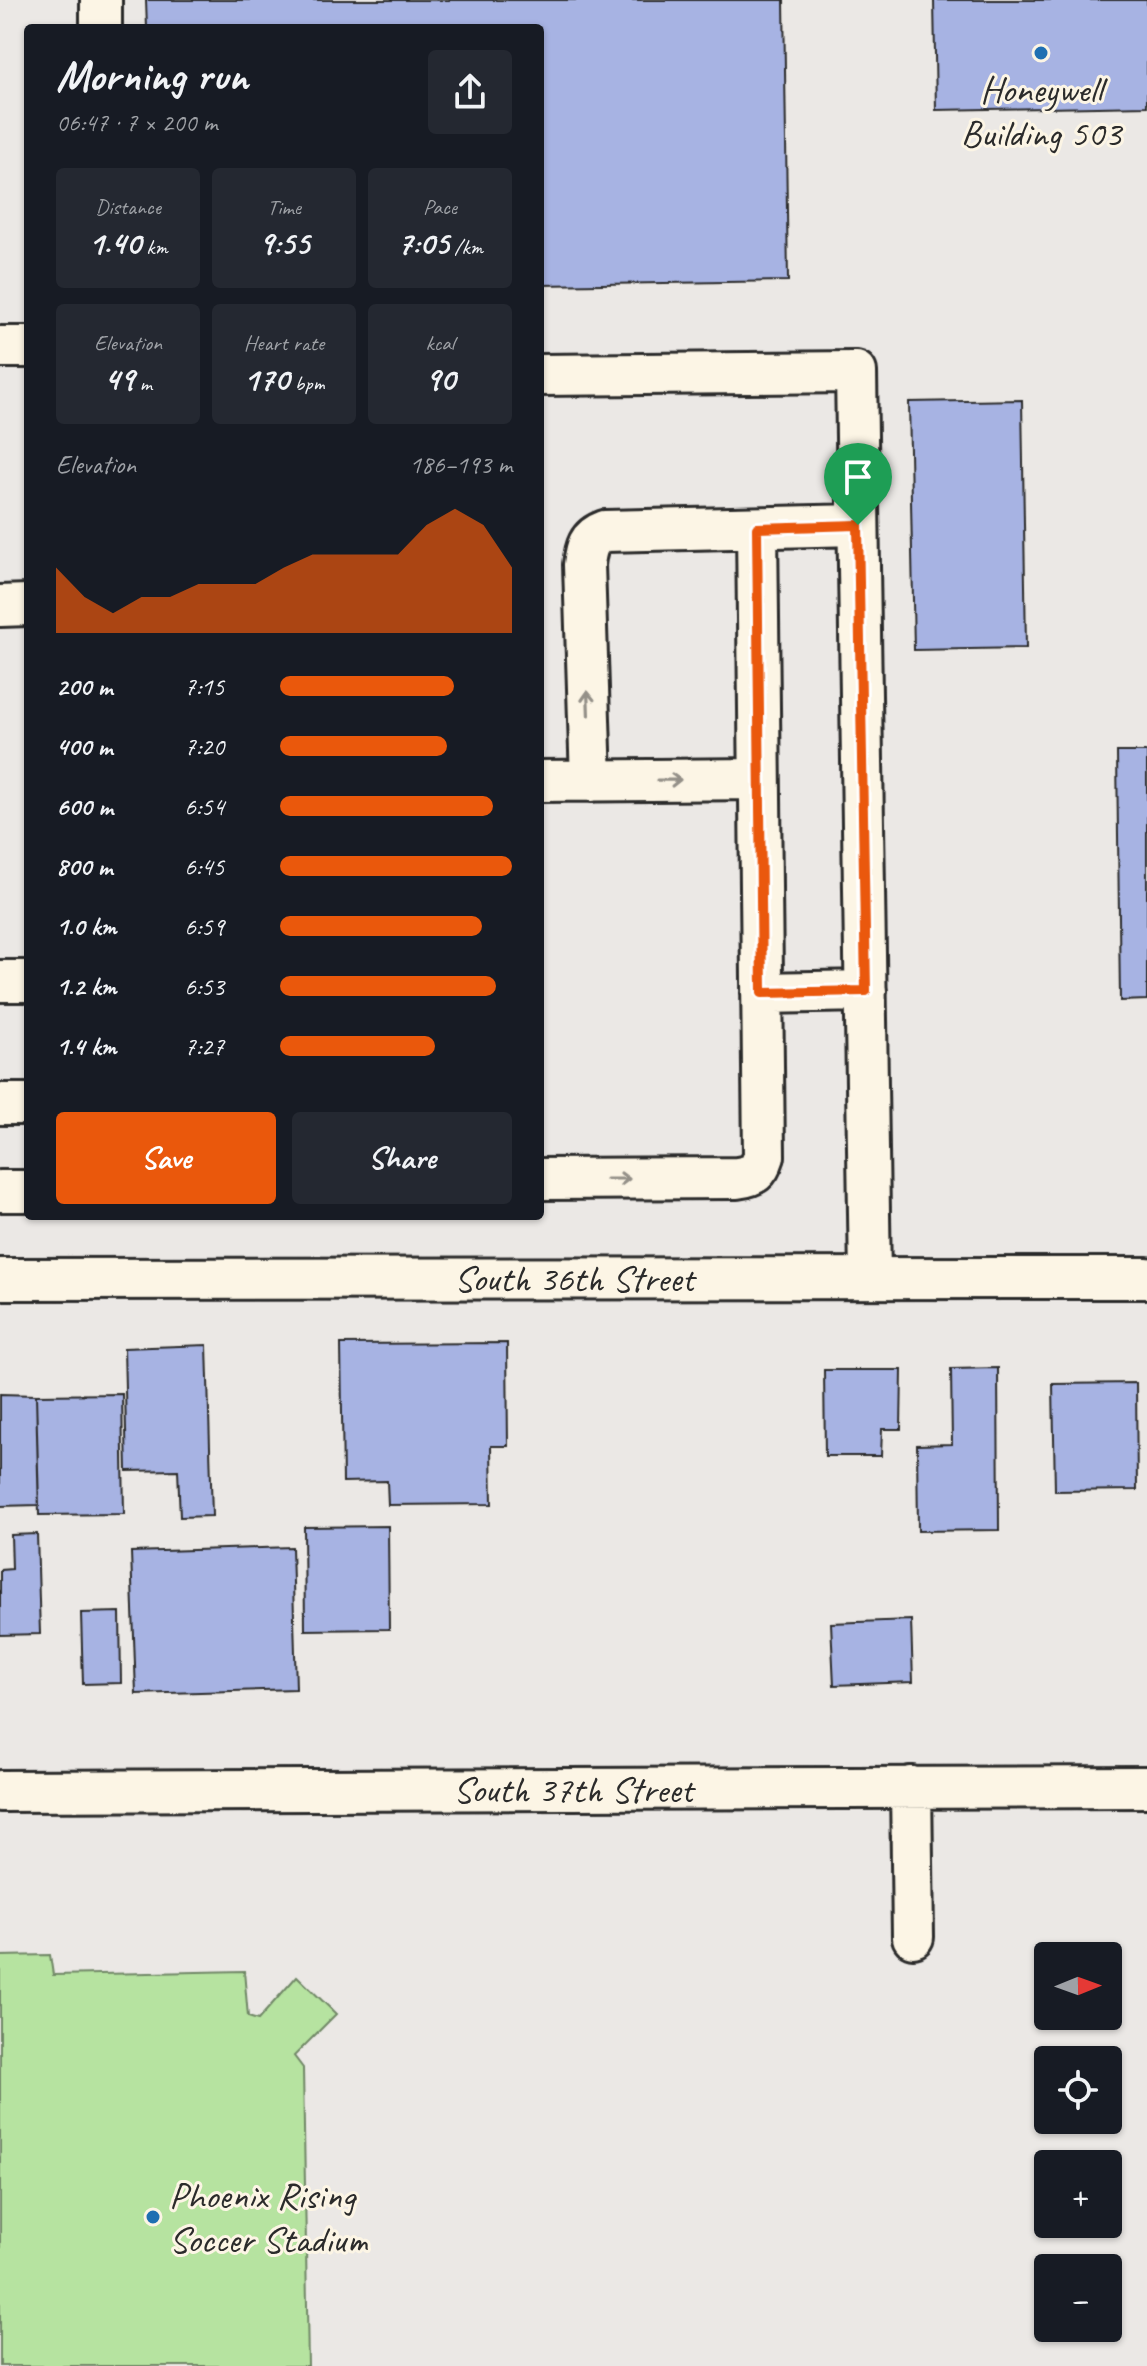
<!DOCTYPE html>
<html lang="en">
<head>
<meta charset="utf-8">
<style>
  body { margin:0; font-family:Caveat,sans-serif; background:#242831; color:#f1f3f6; height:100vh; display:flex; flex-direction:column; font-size:30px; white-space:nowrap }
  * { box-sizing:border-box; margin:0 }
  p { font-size:26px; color:#9ea1a6 }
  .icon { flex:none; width:44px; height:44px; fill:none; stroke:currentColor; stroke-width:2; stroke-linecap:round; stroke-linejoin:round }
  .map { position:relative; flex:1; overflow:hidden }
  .drawer { position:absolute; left:24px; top:24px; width:520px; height:1196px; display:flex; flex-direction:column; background:#171b24; border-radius:8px; box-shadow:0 2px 6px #0004 }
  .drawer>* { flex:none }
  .needle { width:52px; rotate:89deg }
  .buttons { position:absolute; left:1034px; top:1942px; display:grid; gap:16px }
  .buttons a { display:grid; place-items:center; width:88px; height:88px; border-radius:8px; background:#171b24; box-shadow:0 2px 6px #0004; font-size:40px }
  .pin { position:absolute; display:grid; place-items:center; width:68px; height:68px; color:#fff; margin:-82px -34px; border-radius:50% 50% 50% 0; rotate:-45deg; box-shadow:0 0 8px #0007 }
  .pin .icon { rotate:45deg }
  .round { display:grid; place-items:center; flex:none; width:84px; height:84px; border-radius:8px; background:#242831 }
  .head { display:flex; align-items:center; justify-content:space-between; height:136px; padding:0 32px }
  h1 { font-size:44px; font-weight:600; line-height:60px }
  .metrics { display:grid; grid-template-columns:repeat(3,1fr); gap:12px; height:136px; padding:8px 32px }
  .metrics div { display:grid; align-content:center; border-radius:8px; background:#242831; text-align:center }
  .metrics b { font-size:34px; font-weight:600 }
  .metrics small { font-size:22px; font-weight:400 }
  .metrics p { font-size:22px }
  .chart { height:224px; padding:16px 32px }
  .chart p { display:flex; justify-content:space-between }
  .chart svg { width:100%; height:144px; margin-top:8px; fill:#ea580c; opacity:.7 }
  .primary-button { display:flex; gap:16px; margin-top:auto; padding:16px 32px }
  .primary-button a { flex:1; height:92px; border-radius:8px; background:#ea580c; color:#fff; font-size:32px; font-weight:600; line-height:92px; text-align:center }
  .primary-button a+a { background:#242831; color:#f1f3f6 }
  ul { padding:0 32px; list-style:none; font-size:26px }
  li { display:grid; grid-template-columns:128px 96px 1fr; align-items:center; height:60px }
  li i { height:20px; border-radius:10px; background:#ea580c }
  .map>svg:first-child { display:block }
</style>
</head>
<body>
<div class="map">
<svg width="1147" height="2366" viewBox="0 0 1147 2366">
  <rect width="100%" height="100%" fill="#ebe8e5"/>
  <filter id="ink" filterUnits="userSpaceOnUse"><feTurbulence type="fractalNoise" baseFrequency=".0125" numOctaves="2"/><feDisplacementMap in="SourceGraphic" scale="16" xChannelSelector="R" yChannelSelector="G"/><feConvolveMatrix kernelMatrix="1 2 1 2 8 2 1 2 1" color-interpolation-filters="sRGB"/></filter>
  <g filter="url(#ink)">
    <!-- green -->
    <path fill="#b6e3a0" stroke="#708766" stroke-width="2" d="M50,1955L53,1975L244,1971L248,2017L258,2020L297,1976L336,2014L294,2056L303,2068L308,2366H0V1956Z"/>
    <!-- building -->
    <path fill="#a7b3e3" stroke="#2b2b2b" stroke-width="2" d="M146,0H784L788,281L540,285V28H147Z
      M934,0H1147V106L936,110Z
      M1022,400L1026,648L914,650L909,402Z
      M1117,752H1147V1000L1120,1001Z
      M507,1343L508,1446H491L492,1504L388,1505L387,1481L343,1482L341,1344Z
      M207,1345L212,1516L180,1517L178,1470L127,1471L124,1348Z
      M998,1368L999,1530L918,1531L917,1445L952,1444L951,1369Z
      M824,1370H902L901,1429H882L881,1456H825Z
      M1136,1383L1137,1490L1055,1491L1053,1384Z
      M0,1394L36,1395L39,1505L0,1506Z
      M122,1394L124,1514L39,1515L36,1395Z
      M388,1526L389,1629L305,1630L304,1527Z
      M37,1534L40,1634L0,1635V1570L12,1569L11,1535Z
      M292,1547L296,1689L136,1694L131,1552Z
      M120,1612L121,1683L83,1684L81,1613Z
      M911,1620L913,1682L834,1685L831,1623Z"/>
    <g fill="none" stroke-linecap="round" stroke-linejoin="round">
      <!-- minor casing -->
      <g stroke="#2b2b2b" stroke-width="46">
        <path id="minor" d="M101,0V28
          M0,347H28
          M540,375L856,372L870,1278
          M0,606L28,605
          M540,781L759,779
          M591,781L584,565C586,548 588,537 605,531L858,525
          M0,981H28
          M762,993L866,991
          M0,1104H28
          M540,1179L737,1178C754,1176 759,1172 764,1156L757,528
          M0,1191H28
          M0,1279L1147,1278
          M911,1787L913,1937
          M0,1791L1147,1787"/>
      </g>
      <!-- minor -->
      <use href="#minor" stroke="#fcf5e5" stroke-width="40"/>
    </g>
    <!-- one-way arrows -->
    <defs><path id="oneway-shaft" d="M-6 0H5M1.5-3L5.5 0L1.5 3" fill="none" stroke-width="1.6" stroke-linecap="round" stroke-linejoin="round" transform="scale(2)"/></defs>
    <g stroke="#949088">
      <use href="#oneway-shaft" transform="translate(588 703) rotate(-92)"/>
      <use href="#oneway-shaft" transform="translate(669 780) rotate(-1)"/>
      <use href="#oneway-shaft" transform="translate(618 1179)"/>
    </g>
  </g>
  <g fill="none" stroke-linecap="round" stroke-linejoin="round" filter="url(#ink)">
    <!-- route casing -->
    <g stroke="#fff" stroke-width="16">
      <path id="route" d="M858,525L866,991L762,993L757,528Z"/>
    </g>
    <!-- route -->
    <use href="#route" stroke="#ea580c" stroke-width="10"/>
  </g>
  <!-- markers -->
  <g fill="#1f6fb2" stroke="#fcf5e5" stroke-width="3">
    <circle cx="1041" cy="53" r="8"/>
    <circle cx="153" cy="2217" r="8"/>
  </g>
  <g text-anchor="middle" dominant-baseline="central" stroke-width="6" stroke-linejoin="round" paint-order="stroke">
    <!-- poi labels -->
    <g font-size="38" fill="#2b2b2b" stroke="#fcf5e5">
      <text x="1041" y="89">Honeywell<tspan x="1041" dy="44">Building 503</tspan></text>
      <text x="169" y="2195" text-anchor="start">Phoenix Rising<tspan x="169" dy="44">Soccer Stadium</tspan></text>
    </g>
    <!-- street labels -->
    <g font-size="38" fill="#2b2b2b" stroke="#fcf5e5">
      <text x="574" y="1278">South 36th Street</text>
      <text x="573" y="1789">South 37th Street</text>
    </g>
  </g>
</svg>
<div class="buttons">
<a><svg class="needle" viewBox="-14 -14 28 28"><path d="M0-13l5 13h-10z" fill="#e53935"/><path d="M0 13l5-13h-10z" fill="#9ea1a6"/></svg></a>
<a><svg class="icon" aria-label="locate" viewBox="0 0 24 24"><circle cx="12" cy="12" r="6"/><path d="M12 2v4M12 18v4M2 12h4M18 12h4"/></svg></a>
<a>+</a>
<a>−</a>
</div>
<div class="pin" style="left:858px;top:525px;background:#1e9e55"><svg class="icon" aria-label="arrive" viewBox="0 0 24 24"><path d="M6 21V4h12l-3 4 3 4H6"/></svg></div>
<section class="drawer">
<div class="head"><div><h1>Morning run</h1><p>06:47 · 7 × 200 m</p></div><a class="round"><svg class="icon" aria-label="share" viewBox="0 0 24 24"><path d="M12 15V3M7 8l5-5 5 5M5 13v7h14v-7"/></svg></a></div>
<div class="metrics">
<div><p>Distance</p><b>1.40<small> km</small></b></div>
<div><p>Time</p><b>9:55</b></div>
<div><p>Pace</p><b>7:05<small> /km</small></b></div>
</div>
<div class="metrics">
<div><p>Elevation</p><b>49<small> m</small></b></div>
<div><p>Heart rate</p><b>170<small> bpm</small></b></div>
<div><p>kcal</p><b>90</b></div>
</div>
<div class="chart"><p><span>Elevation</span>186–193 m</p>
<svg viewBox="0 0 160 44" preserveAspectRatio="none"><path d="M0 44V24L10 33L20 38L30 33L40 33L50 29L60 29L70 29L80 24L90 20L100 20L110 20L120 20L130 11L140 6L150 11L160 24V44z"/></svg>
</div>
<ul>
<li><b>200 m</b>7:15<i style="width:75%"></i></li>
<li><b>400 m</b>7:20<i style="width:72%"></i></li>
<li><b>600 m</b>6:54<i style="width:92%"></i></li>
<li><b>800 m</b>6:45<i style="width:100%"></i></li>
<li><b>1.0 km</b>6:59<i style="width:87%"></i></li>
<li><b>1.2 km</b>6:53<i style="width:93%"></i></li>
<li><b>1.4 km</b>7:27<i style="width:67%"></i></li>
</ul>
<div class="primary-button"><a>Save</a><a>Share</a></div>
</section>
</div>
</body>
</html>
